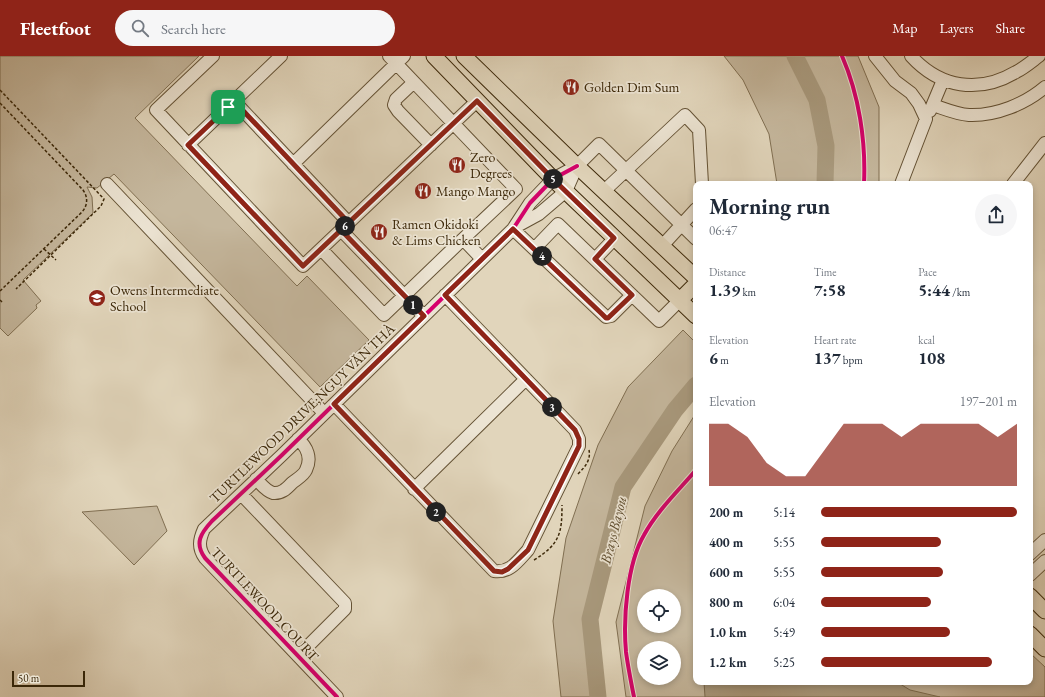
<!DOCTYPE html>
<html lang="en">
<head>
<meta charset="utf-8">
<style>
  body { margin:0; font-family:"EB Garamond",serif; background:#f6f6f7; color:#1f2937; height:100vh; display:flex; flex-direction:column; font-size:15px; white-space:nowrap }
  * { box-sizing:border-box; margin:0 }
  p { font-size:13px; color:#747a83 }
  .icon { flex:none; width:22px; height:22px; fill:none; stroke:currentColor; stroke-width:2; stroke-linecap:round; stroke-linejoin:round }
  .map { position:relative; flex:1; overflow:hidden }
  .drawer { position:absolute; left:693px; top:125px; width:340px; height:504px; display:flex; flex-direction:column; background:#fff; border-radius:8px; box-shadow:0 2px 6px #0003 }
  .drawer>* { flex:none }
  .buttons { position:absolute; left:637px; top:533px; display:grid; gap:8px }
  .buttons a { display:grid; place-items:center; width:44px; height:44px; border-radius:50%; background:#fff; box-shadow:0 2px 6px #0003; font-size:20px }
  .scale { position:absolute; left:12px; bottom:10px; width:73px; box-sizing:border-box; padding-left:4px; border:2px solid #3b2708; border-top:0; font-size:11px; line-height:14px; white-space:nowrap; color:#3b2708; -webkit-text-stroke:3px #ece4d3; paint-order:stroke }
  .pin { position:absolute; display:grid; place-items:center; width:34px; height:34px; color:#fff; margin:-17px; border-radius:8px; box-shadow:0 2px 6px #0006 }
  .km { position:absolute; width:20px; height:20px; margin:-10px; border-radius:50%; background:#222; color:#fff; font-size:11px; line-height:20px; text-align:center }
  .round { display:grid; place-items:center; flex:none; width:42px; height:42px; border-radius:21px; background:#f6f6f7 }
  .head { display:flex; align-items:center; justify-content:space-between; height:68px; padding:0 16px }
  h1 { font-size:22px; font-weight:700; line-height:30px }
  .figures { display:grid; grid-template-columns:repeat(3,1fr); gap:6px; height:68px; padding:4px 16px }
  .figures div { display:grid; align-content:center }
  .figures b { font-size:17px; font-weight:700 }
  .figures small { font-size:11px; font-weight:400 }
  .figures p { font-size:11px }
  .chart { height:112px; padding:8px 16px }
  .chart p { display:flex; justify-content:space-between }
  .chart svg { width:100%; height:72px; margin-top:4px; fill:#8f2418; opacity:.7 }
  ul { padding:0 16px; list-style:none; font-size:13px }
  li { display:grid; grid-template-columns:64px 48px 1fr; align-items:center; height:30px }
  li i { height:10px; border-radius:5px; background:#8f2418 }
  header { display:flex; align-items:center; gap:24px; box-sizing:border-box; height:56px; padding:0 20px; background:#8f2418; color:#fff }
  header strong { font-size:19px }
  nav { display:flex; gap:22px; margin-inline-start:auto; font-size:14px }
  .search { width:280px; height:36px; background:#f6f6f7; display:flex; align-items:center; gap:10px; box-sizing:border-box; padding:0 14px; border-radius:22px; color:#747a83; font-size:15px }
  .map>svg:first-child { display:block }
</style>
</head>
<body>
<header>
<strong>Fleetfoot</strong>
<div class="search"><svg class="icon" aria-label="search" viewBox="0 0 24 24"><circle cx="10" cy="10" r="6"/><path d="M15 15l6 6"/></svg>Search here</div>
<nav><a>Map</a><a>Layers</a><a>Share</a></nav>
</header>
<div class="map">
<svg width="1045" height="641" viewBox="0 0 1045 641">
  <rect width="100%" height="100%" fill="#e1d5bb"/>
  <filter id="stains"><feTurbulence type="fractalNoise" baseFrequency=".005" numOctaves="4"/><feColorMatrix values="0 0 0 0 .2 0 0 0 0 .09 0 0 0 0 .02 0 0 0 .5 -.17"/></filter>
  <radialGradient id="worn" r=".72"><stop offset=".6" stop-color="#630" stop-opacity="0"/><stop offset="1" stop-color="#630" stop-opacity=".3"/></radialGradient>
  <!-- green -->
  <path fill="#c5b79d" stroke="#806f52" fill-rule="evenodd" d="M0,0H199L135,62L297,230L307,220L369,284L320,331L114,118L97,132L87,131L92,141L93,157L23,224L41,245L36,249L37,252L8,280L0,272Z
    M724,0H858L879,51V128H777L769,78L743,24Z
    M683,274L696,287V325L659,375L630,433L597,555L599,606L605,641H561L553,565L566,482L598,389L628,331Z
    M696,357V626H1030V597L1045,611V641H626L616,566L645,450L672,395ZM644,540H674V570H644ZM644,592H674V622H644Z
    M157,450L167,475L134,509L82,456Z"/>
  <!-- water -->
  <path fill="#a99a7e" stroke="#7d6c4f" d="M704,626H897L910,634L940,641H705Z"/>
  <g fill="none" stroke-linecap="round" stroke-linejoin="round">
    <!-- river -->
    <path stroke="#a99a7e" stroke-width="17" d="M795,0L817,44L826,90L825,128
      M598,641L590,563L623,431L675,354L696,329"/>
    <!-- minor casing -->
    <g stroke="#645235" stroke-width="14">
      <path id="minor" d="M213,0L156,54L303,210L477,45
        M389,0L516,133L463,183L482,203
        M875,0L895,25L911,37L919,48L926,63L901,128
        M911,0C940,32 979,38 1016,16C1024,12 1031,6 1039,0
        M414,26L396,43L394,49L398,55L431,89
        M234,45L349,167
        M933,49C945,53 956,58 969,59C996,60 1025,48 1045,31
        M930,55L943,24
        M188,89L281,0
        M293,108L404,0
        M107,128L324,357
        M1013,128L1045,87
        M604,135L685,59L699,74L702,128
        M517,170L539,158L566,135L577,110
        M513,173L606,261L611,260L632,239
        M341,174L424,260
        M662,190L696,153
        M321,193L384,259L463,183
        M534,193L558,168L659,265L680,244
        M595,203L615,182
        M334,348L494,515C510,517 517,506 528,494L579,390V383L575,374L445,239
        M256,423C261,428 266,435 273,437C282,438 287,432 292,427C297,423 304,419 306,414C312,402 307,391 298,383
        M414,433L526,323
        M241,438L345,547V553L298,600
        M1030,498L1045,484
        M1030,519L1045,505
        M337,641L205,502C198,492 199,484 204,473L282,399L513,173L530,147L553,123L577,110L599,88L696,183"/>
    </g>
    <!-- major casing -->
    <g stroke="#3b2708" stroke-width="17">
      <path id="major" d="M434,0L553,123L696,260
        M464,0L577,110L696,222
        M680,244L696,228
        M1030,540L1045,555
        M1030,578L1045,593"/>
    </g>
    <!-- path -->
    <path stroke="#3b2708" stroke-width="1.5" stroke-dasharray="3 2" stroke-linecap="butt" d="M0,34L104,143L101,150L16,233
      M0,47L83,134C88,141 88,149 82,156L0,235
      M44,193L56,204
      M0,244L2,246
      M578,418C585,411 591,404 589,394
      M534,504C560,488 562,477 562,449"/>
    <!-- minor -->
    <use href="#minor" stroke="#ece4d3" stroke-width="12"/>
    <!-- major -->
    <use href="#major" stroke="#e1d5bb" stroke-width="15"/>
    <!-- cycleway casing -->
    <g stroke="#ece4d3" stroke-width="6">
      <path id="cycleway" d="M842,0C859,39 866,85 864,128
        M337,641L205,502C194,487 201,477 212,465L282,399L513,173L530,147L553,123L577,110
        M634,641C631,626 628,611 626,596C623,562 627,508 644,479C657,455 678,435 696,414"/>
    </g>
    <!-- cycleway -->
    <use href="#cycleway" stroke="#d6006c" stroke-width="4"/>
  </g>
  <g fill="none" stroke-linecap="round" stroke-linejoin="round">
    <!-- route casing -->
    <g stroke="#fff" stroke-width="8">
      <path id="route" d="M228,51L234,45L349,167L341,174L424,260L334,348L494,515L502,516L508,513L528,494L579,390V383L575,374L445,239L513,173L602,258L606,262H608L632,239L595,203L614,182L553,123L477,45C419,100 361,155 303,210L188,89L228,51"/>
    </g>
    <!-- route -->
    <use href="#route" stroke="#8f2418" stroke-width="5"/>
  </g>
  <!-- icons -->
  <defs>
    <g id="restaurant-disc" transform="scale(0.9)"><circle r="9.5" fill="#8f2418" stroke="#ece4d3"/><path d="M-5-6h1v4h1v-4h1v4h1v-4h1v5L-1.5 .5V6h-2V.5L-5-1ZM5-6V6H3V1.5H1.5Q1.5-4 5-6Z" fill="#fff"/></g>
    <g id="school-disc" transform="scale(0.9)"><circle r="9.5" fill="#8f2418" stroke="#ece4d3"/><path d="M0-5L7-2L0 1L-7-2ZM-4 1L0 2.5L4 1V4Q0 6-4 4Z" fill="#fff"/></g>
  </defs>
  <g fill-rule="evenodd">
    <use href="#restaurant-disc" x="571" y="31"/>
    <use href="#restaurant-disc" x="457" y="109"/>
    <use href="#restaurant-disc" x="423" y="135"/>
    <use href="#restaurant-disc" x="379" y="176"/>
    <use href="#school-disc" x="97" y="242"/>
  </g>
  <g text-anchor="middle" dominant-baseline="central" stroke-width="3.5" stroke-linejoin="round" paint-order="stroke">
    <!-- poi labels -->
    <g font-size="14" fill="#3b2708" stroke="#ece4d3" text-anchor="start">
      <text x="584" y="31">Golden Dim Sum</text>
      <text x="470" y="101">Zero<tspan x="470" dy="16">Degrees</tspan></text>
      <text x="436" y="135">Mango Mango</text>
      <text x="392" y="168">Ramen Okidoki<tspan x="392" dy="16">&amp; Lims Chicken</tspan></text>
      <text x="110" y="234">Owens Intermediate<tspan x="110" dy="16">School</tspan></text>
    </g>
    <!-- street labels -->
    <g font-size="14" fill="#3b2708" stroke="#ece4d3">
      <text transform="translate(302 357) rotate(-44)">TURTLEWOOD DRIVE;NGỤY VĂN THÀ</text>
      <text transform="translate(265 548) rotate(47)">TURTLEWOOD COURT</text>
    </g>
    <!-- water labels -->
    <g font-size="15" font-style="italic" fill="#5c4a2b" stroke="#ece4d3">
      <text transform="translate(613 474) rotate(-76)">Brays Bayou</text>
    </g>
  </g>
  <rect width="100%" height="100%" filter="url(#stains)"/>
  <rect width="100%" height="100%" fill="url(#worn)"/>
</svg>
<div class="buttons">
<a><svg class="icon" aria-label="locate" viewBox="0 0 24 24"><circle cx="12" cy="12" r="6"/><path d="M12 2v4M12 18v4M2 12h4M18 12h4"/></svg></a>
<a><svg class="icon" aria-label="layers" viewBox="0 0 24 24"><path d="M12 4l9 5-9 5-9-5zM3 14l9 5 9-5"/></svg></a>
</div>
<div class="scale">50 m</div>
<div class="pin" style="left:228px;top:51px;background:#1e9e55"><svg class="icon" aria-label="arrive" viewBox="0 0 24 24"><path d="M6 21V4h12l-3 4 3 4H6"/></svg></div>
<b class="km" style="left:413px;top:249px">1</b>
<b class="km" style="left:436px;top:456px">2</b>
<b class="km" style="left:552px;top:351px">3</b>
<b class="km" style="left:542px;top:200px">4</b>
<b class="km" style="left:553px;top:123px">5</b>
<b class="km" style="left:345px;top:170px">6</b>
<section class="drawer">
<div class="head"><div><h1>Morning run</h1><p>06:47</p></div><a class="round"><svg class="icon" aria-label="share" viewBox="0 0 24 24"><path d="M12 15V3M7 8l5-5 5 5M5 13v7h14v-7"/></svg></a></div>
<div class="figures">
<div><p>Distance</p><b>1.39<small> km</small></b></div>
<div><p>Time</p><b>7:58</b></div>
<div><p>Pace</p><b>5:44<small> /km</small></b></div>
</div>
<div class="figures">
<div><p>Elevation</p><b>6<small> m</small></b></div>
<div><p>Heart rate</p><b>137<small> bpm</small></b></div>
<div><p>kcal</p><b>108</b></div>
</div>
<div class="chart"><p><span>Elevation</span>197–201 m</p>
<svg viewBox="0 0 160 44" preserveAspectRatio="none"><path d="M0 44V6L10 6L20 14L30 30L40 38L50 38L60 22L70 6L80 6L90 6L100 14L110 6L120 6L130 6L140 6L150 14L160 6V44z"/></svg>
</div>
<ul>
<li><b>200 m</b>5:14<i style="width:100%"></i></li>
<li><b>400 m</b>5:55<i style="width:61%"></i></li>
<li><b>600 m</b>5:55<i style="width:62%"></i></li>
<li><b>800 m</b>6:04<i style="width:56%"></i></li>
<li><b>1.0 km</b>5:49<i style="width:66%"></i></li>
<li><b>1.2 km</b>5:25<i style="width:87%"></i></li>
</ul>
</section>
</div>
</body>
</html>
